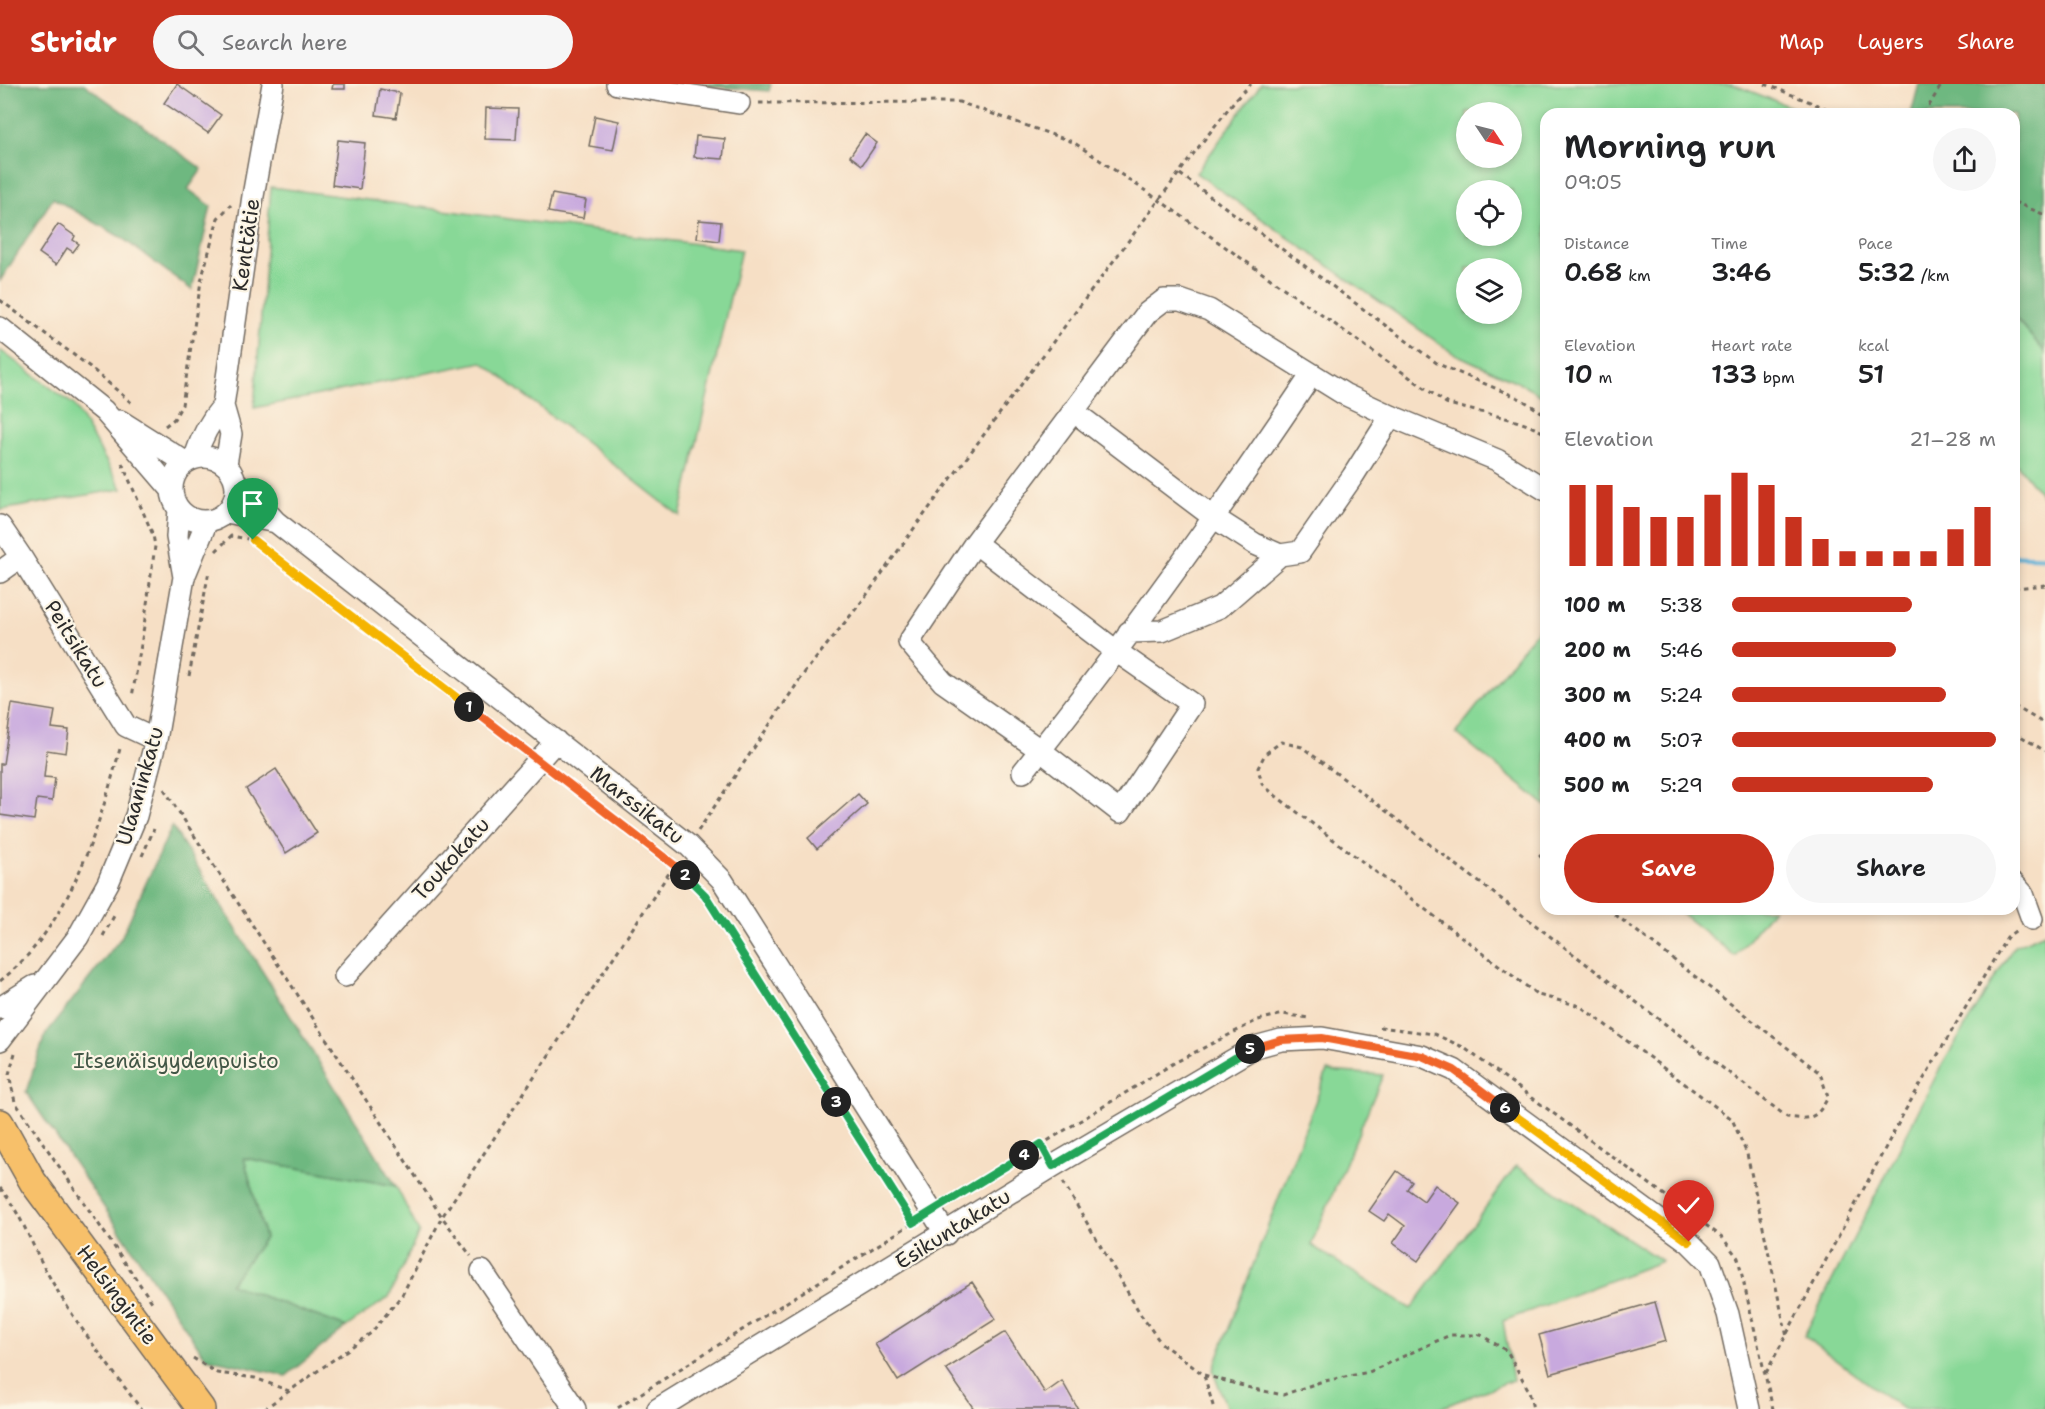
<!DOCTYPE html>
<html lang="en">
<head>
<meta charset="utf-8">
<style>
  body { margin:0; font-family:"Shantell Sans",sans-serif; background:#f6f6f6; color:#202124; height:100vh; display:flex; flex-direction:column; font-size:22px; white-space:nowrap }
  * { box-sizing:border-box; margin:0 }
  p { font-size:20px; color:#757577 }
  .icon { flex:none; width:33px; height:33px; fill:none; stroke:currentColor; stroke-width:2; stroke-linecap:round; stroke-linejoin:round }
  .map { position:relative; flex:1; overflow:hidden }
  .panel { position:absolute; left:1540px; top:24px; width:480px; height:807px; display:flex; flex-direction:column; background:#fff; border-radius:18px; box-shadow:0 3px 9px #0003 }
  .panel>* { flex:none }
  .needle { width:39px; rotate:125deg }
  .controls { position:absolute; left:1456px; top:18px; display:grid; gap:12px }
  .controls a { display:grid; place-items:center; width:66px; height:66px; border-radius:50%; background:#fff; box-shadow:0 3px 9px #0003; font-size:30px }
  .pin { position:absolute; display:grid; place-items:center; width:51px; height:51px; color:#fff; margin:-62px -26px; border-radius:50% 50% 50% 0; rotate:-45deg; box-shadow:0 0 6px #0007 }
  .pin .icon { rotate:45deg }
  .km { position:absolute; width:30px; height:30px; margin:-15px; border-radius:50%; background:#222; color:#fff; font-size:16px; line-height:30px; text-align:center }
  .round { display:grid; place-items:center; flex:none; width:63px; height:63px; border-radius:32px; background:#f6f6f6 }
  .summary { display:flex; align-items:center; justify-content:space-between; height:102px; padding:0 24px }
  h1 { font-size:33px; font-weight:600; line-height:45px }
  .metrics { display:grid; grid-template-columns:repeat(3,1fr); gap:9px; height:102px; padding:6px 24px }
  .metrics div { display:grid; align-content:center }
  .metrics b { font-size:26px; font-weight:600 }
  .metrics small { font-size:16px; font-weight:400 }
  .metrics p { font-size:16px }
  .chart { height:168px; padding:12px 24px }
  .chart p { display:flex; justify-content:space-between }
  .chart svg { width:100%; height:108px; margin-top:6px; stroke:#c8321e; stroke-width:6 }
  .action { display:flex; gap:12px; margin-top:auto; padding:12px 24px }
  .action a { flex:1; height:69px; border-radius:36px; background:#c8321e; color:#fff; font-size:24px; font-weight:600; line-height:69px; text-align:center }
  .action a+a { background:#f6f6f6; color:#202124 }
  ul { padding:0 24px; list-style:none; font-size:20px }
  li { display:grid; grid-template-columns:96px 72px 1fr; align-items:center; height:45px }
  li i { height:15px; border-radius:8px; background:#c8321e }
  header { display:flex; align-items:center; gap:36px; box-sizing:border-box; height:84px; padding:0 30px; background:#c8321e; color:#fff }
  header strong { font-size:28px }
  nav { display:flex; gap:33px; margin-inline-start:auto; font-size:21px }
  .search { width:420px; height:54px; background:#f6f6f6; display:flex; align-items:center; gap:15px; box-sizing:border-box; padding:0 21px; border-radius:33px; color:#757577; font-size:22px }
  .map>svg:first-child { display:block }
</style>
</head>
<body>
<header>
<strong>Stridr</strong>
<div class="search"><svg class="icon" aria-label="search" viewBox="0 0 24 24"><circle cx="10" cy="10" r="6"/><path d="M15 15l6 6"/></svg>Search here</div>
<nav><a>Map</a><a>Layers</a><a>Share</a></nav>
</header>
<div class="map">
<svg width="2045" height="1325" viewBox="0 0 2045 1325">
  <rect width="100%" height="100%" fill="#fcf5e5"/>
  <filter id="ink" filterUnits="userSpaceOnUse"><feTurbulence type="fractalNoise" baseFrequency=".0167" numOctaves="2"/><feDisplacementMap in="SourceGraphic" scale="12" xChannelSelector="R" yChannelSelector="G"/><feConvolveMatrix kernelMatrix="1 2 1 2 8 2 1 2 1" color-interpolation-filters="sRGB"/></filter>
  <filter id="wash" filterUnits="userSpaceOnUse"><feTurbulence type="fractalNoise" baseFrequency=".008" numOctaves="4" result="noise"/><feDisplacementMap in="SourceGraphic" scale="24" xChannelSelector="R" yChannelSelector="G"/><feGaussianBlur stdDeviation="1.35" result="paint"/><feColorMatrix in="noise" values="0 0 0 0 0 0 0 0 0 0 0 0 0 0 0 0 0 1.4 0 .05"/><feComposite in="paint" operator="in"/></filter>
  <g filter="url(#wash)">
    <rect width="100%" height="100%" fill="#f6dfc5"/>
    <!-- green -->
    <path fill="#88d897" stroke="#5a8261" stroke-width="1.5" fill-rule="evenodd" d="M1261,0H1732L1809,30H1546V315L1526,302L1453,269L1196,89ZM1467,28H1512V74H1467ZM1467,106H1512V152H1467ZM1512,184V230H1467V184Z
      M271,103L741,166L680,432L482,278L254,324Z
      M2014,233L2045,268V416L2015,378Z
      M0,266L74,321L122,405L0,426Z
      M1546,535V722L1456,649Z
      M1676,825H1773L1735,872Z
      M2045,849V1325H1903L1804,1252L1939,986L2014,862Z
      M1327,987L1383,991L1311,1161L1411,1225L1516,1082L1662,1177L1503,1237L1513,1296L1437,1325H1227L1213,1286Z
      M244,1074L396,1102L419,1148L389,1213L346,1243L230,1200L265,1154Z"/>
    <!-- forest -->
    <path fill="#6eb880" stroke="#4c7256" stroke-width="1.5" d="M0,0H84L202,85L188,105L211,122L192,206L122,154L53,114L0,197Z
      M706,0H771L769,7L706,2Z
      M1919,0H2045V268L2015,233L2014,30H1911Z
      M172,742L396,1102L244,1074L265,1154L230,1200L346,1243L286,1292L206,1274L26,1008L45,951L121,854Z"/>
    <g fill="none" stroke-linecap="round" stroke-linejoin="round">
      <!-- stream -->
      <path stroke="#59b0d6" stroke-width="5" d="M2014,472L2045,473"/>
    </g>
    <g id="blocks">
      <!-- building -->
      <path fill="#c8a9de" d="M177,0L221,31L208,49L164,19Z
        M333,0H345V5H332Z
        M380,5L400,9L396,34L376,31Z
        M486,24L518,25L516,56L485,55Z
        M595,32L619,37L613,66L589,62Z
        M865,50L877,59L862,81L850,72Z
        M696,52L725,55L723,75L694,73Z
        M338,56L365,59L360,105L332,101Z
        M552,110L586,116L583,134L548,128Z
        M699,136L721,138L719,157L697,154Z
        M58,140L75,152L73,156L79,160L73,168L67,164L56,181L39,169Z
        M12,620L55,627L52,644L69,646L66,669L47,666L44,693L55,694L52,717L37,715L34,736L0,731V680H3Z
        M276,685L317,749L286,769L246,705Z
        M858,710L867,720L817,765L808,754Z
        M1397,1087L1412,1098L1407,1105L1424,1117L1435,1101L1460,1119L1418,1177L1393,1159L1405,1142L1389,1130L1384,1137L1369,1127Z
        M972,1198L996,1235L898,1297L875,1260Z
        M1655,1218L1666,1257L1550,1290L1539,1251Z
        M1005,1248L1045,1309L1062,1297L1078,1325H974L946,1285Z"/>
    </g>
  </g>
  <g filter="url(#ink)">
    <use href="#blocks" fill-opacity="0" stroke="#726a61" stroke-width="1.5"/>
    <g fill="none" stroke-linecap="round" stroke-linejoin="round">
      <!-- minor casing -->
      <g stroke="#726a61" stroke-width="24">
        <path id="minor" d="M617,0L739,19
          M0,244L104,327L171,405
          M1073,327L1213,433L1255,460L1280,471L1300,468L1353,392L1391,332
          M120,337L185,378
          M172 405a32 32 0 1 1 64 0a32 32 0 1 1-64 0Z
          M195,373C201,354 210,337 223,322
          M226,380L231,350L223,322L253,112L273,0
          M236,398L253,413L276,438L689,762L722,796L946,1150
          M179,425L177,453L184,493
          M227,428L276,438
          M0,442L21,473
          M975,459L909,558L943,598L1040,666L1120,728L1192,620L1116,567L975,459L1147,229L1164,216H1180L1209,226L1344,310L1391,332L1497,376L1546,406
          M0,488L21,473L126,642L156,656
          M1129,548L1162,547L1220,523L1280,471
          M1023,688C1125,560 1221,426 1312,290
          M2014,800L2023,810L2032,835
          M345,892L556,657
          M0,924L35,902
          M0,956L78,853L108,799L136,732L156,656L184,493L207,437
          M482,1187L575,1325
          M658,1325L1053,1082L1255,963L1281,956L1322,954L1422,972L1454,986L1689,1158L1710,1179L1728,1230L1749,1325"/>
      </g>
      <!-- major casing -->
      <g stroke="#726a61" stroke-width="30">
        <path id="major" d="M0,1039L33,1098L201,1325"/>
      </g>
      <!-- path -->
      <path stroke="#726a61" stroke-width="3" stroke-dasharray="4.5 4.5" stroke-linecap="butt" d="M1765,0L1840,30
        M759,19L959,18L1073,58L1159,116L1446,319C1479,330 1516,332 1546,350
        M1924,30L1942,0
        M1180,90L1438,280L1521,315L1546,331
        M2014,118L2045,131
        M0,216L90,283L134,321
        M165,342L174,335L182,321L201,197L218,134L231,121
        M122,379L153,451L155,462L143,549L132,613
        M216,467L231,452L253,456L525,666
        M2014,504L2045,501
        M189,592L209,487
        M2014,622L2045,640
        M2014,648L2045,667
        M554,688L674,781L705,811L913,1139L616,1325
        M164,705L442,1133L471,1172
        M698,747L805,588L863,516L915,443L1194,69L1235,16L1251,0
        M1546,764L1540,772L1546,777
        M142,772L154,745
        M1608,825L1820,989L1828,1013C1817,1035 1810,1036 1787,1033L1302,663L1281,658L1265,670L1258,684L1262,700L1276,712L1538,911L1580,922L1732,1035L1747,1070L1787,1253
        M103,852L114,832
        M0,897C70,843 99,743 121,661
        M1380,943L1434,950L1463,963L1722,1153L1738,1174L1773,1325
        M15,969L9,990L15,1018L152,1218
        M1063,1098L1141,1231L1161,1259L1204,1291L1214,1325
        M0,1104C22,1130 32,1163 49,1192C75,1239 109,1282 141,1325
        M948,1118L1174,979L1258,936L1283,930L1308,934
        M193,1274L217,1289L255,1294L289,1307
        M1766,1289L1906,1025L2007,853L2018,845
        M1204,1291L1254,1305L1283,1311L1320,1298L1369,1288L1450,1251H1481L1507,1267L1529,1307L1533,1325
        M264,1325L371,1249L402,1211L442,1133L677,777"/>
      <!-- minor -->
      <use href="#minor" stroke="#fff" stroke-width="21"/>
      <!-- major -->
      <use href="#major" stroke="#f7c06b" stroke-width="27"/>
    </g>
  </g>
  <g fill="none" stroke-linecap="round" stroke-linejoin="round" filter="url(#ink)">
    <!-- split-1 casing -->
    <g stroke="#fff" stroke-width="12">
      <path id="split-1" d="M253,456L469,623"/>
    </g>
    <!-- split-2 casing -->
    <g stroke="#fff" stroke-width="12">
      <path id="split-2" d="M469,623L674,781L685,791"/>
    </g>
    <!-- split-3 casing -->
    <g stroke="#fff" stroke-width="12">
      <path id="split-3" d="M685,791L705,811L836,1018"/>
    </g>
    <!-- split-4 casing -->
    <g stroke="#fff" stroke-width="12">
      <path id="split-4" d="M836,1018L913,1139L1024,1071"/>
    </g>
    <!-- split-5 casing -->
    <g stroke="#fff" stroke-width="12">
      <path id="split-5" d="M1024,1071L1041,1060L1053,1082L1250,965"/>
    </g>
    <!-- split-6 casing -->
    <g stroke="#fff" stroke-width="12">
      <path id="split-6" d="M1250,965L1281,956L1322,954L1422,972L1454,986L1505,1024"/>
    </g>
    <!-- split-7 casing -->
    <g stroke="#fff" stroke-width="12">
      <path id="split-7" d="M1505,1024L1689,1158"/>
    </g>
    <!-- split-1 -->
    <use href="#split-1" stroke="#f5b400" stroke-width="8"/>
    <!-- split-2 -->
    <use href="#split-2" stroke="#f0652b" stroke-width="8"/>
    <!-- split-3 -->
    <use href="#split-3" stroke="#22a559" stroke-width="8"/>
    <!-- split-4 -->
    <use href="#split-4" stroke="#22a559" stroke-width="8"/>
    <!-- split-5 -->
    <use href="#split-5" stroke="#22a559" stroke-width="8"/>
    <!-- split-6 -->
    <use href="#split-6" stroke="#f0652b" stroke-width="8"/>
    <!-- split-7 -->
    <use href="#split-7" stroke="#f5b400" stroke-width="8"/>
  </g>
  <g text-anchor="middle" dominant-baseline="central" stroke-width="4.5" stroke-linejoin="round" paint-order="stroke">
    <!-- street labels -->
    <g font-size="21" fill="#2b2b2b" stroke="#fcf5e5">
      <text transform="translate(246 161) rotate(-82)">Kenttätie</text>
      <text transform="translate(76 560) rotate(58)">Peitsikatu</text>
      <text transform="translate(140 702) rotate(-74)">Ulaaninkatu</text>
      <text transform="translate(637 721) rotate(38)">Marssikatu</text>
      <text transform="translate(451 775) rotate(-48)">Toukokatu</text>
      <text transform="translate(953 1145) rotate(-32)">Esikuntakatu</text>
      <text transform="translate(117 1211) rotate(53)">Helsingintie</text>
    </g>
    <!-- park labels -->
    <g font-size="21" fill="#425646" stroke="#fcf5e5">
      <text x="176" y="977">Itsenäisyydenpuisto</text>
    </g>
  </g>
</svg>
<div class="controls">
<a><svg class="needle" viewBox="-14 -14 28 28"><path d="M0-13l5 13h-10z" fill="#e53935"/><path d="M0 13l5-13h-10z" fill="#757577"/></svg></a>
<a><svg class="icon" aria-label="locate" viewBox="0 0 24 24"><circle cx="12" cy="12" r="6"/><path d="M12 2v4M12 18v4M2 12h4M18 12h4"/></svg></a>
<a><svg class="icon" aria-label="layers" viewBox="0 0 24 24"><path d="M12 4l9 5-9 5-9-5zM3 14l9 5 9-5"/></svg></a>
</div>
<div class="pin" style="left:253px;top:456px;background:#1e9e55"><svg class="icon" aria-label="arrive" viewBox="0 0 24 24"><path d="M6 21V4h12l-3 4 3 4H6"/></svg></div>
<div class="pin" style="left:1689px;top:1158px;background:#d93025"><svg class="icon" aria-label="check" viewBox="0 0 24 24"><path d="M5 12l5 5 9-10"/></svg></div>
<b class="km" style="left:469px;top:623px">1</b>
<b class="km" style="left:685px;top:791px">2</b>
<b class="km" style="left:836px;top:1018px">3</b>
<b class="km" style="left:1024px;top:1071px">4</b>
<b class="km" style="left:1250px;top:965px">5</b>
<b class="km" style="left:1505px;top:1024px">6</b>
<section class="panel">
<div class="summary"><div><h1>Morning run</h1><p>09:05</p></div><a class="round"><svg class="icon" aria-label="share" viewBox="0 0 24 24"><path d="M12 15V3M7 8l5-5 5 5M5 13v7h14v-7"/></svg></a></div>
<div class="metrics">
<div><p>Distance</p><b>0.68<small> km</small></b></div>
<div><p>Time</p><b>3:46</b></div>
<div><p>Pace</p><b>5:32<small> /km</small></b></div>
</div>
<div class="metrics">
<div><p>Elevation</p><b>10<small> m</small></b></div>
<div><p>Heart rate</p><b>133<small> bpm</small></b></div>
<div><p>kcal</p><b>51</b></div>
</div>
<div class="chart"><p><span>Elevation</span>21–28 m</p>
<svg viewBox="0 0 160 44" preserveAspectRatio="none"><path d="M5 44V11M15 44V11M25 44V20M35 44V24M45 44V24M55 44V15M65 44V6M75 44V11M85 44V24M95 44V33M105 44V38M115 44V38M125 44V38M135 44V38M145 44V29M155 44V20"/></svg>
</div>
<ul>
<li><b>100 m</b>5:38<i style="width:68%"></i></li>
<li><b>200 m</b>5:46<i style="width:62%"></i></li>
<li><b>300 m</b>5:24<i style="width:81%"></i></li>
<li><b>400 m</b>5:07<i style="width:100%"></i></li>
<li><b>500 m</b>5:29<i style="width:76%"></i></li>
</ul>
<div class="action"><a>Save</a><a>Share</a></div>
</section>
</div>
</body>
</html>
